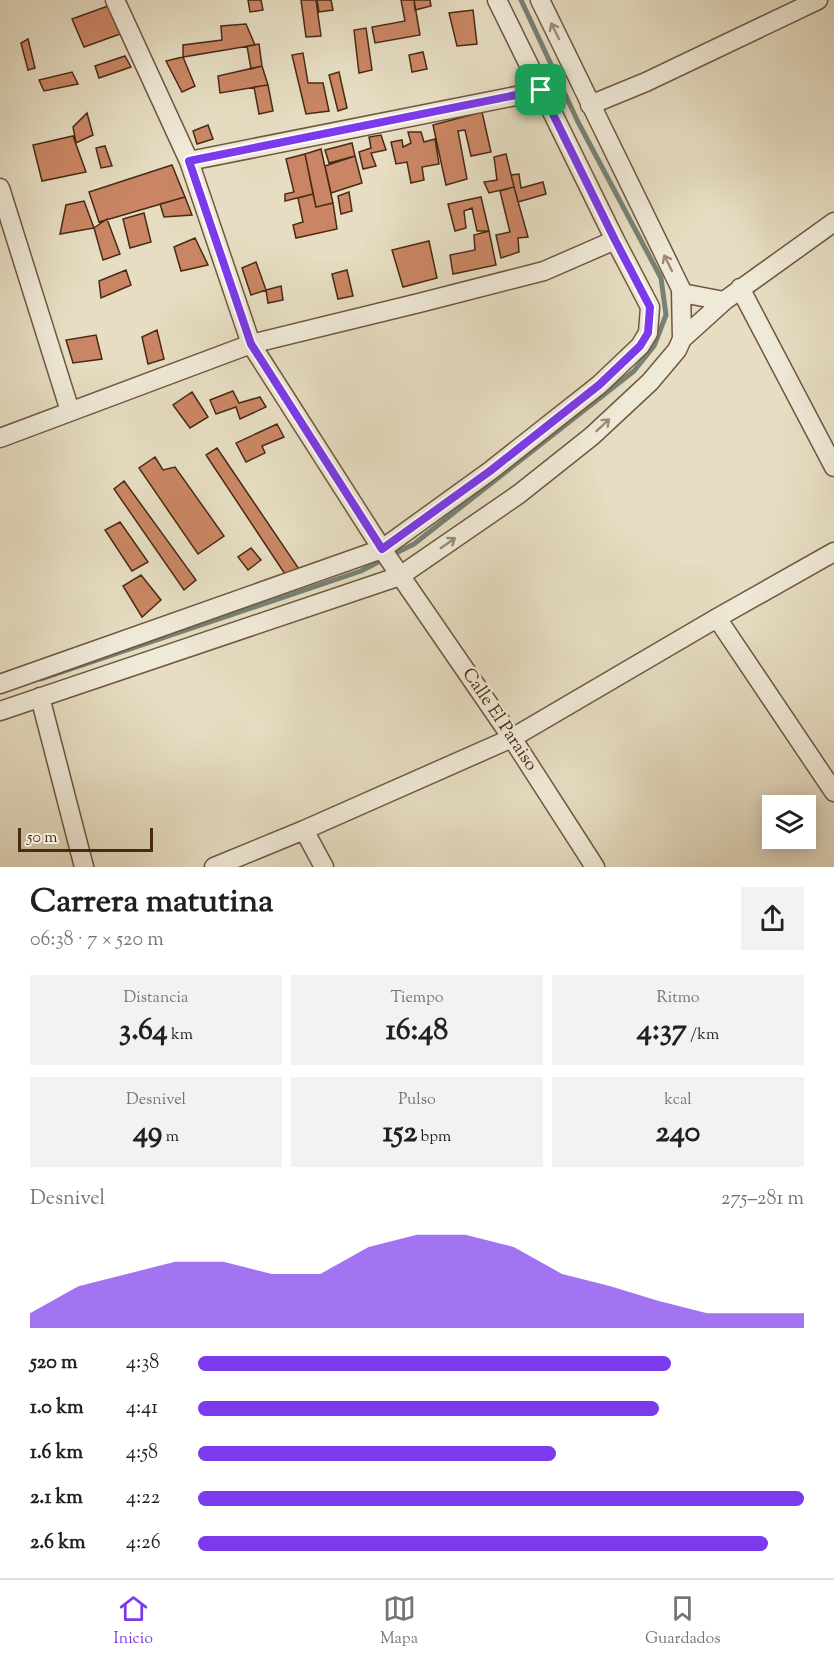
<!DOCTYPE html>
<html lang="es">
<head>
<meta charset="utf-8">
<style>
  body { margin:0; font-family:"Sorts Mill Goudy",serif; background:#f2f2f2; color:#202124; height:100vh; display:flex; flex-direction:column; font-size:22px; white-space:nowrap }
  * { box-sizing:border-box; margin:0 }
  p { font-size:20px; color:#757577 }
  .icon { flex:none; width:33px; height:33px; fill:none; stroke:currentColor; stroke-width:2; stroke-linecap:round; stroke-linejoin:round }
  .map { position:relative; height:867px; overflow:hidden }
  .details { display:flex; flex-direction:column; background:#fff; flex:1 }
  .details>* { flex:none }
  .fabs { position:absolute; left:762px; top:795px; display:grid; gap:12px }
  .fabs a { display:grid; place-items:center; width:54px; height:54px; border-radius:0px; background:#fff; box-shadow:0 3px 15px #0003; font-size:30px }
  .scale { position:absolute; left:18px; bottom:15px; width:135px; box-sizing:border-box; padding-left:6px; border:3px solid #492a15; border-top:0; font-size:16px; line-height:21px; white-space:nowrap; color:#492a15; -webkit-text-stroke:4px #efe9d7; paint-order:stroke }
  .pin { position:absolute; display:grid; place-items:center; width:51px; height:51px; color:#fff; margin:-26px; border-radius:12px; box-shadow:0 3px 9px #0006 }
  .round { display:grid; place-items:center; flex:none; width:63px; height:63px; border-radius:0px; background:#f2f2f2 }
  .head { display:flex; align-items:center; justify-content:space-between; height:102px; padding:0 30px }
  h1 { font-size:33px; font-weight:700; line-height:45px }
  .metrics { display:grid; grid-template-columns:repeat(3,1fr); gap:9px; height:102px; padding:6px 30px }
  .metrics div { display:grid; align-content:center; border-radius:0px; background:#f2f2f2; text-align:center }
  .metrics b { font-size:30px; font-weight:700 }
  .metrics small { font-size:16px; font-weight:400 }
  .metrics p { font-size:16px }
  .chart { height:168px; padding:12px 30px }
  .chart p { display:flex; justify-content:space-between }
  .chart svg { width:100%; height:108px; margin-top:6px; fill:#7c3aed; opacity:.7 }
  ul { padding:0 30px; list-style:none; font-size:20px }
  li { display:grid; grid-template-columns:96px 72px 1fr; align-items:center; height:45px }
  li i { height:15px; border-radius:8px; background:#7c3aed }
  .menu { display:flex; justify-content:space-around; align-items:center; height:84px; border-top:2px solid #e0e0e0; background:#fff; font-size:16px; color:#757577 }
  .menu a { display:grid; justify-items:center; gap:3px }
  .menu .on { color:#7c3aed }
  .map>svg:first-child { display:block }
</style>
</head>
<body>
<div class="map">
<svg width="834" height="867" viewBox="0 0 834 867">
  <rect width="100%" height="100%" fill="#e6ddc2"/>
  <filter id="stains"><feTurbulence type="fractalNoise" baseFrequency=".00333" numOctaves="4"/><feColorMatrix values="0 0 0 0 .2 0 0 0 0 .09 0 0 0 0 .02 0 0 0 .5 -.17"/></filter>
  <radialGradient id="worn" r=".72"><stop offset=".6" stop-color="#630" stop-opacity="0"/><stop offset="1" stop-color="#630" stop-opacity=".3"/></radialGradient>
  <g fill="none" stroke-linecap="round" stroke-linejoin="round">
    <!-- stream -->
    <path stroke="#778175" stroke-width="5" d="M392,555L414,544L634,371L654,346L666,315L661,278L578,122L521,0
      M41,679L361,571L384,559"/>
  </g>
  <!-- building -->
  <path fill="#ca8664" stroke="#492a15" stroke-width="1.5" d="M248,0H261L263,10L250,12Z
    M301,0H316L321,36L306,37Z
    M317,0H331L333,10L319,12Z
    M401,0H414L420,35L375,43L372,27L405,21Z
    M414,0H430L431,6L415,10Z
    M108,6L120,34L84,47L72,19Z
    M473,10L477,44L457,46L449,13Z
    M246,24L255,45L183,57V45L222,40L221,26Z
    M366,28L372,70L359,73L354,30Z
    M28,39L35,68L28,70L21,43Z
    M259,44L262,66L251,69L247,46Z
    M423,52L427,69L412,72L409,55Z
    M303,53L308,83H323L329,111L306,114L292,55Z
    M125,56L131,67L99,78L95,66Z
    M183,57L195,86L182,92L166,61Z
    M262,66L268,85L220,93L218,76Z
    M72,72L78,84L44,91L39,80Z
    M339,72L347,108L338,111L329,75Z
    M268,85L273,111L259,114L254,87Z
    M482,112L491,152L471,156L465,130L458,131L467,179L446,185L433,125Z
    M87,113L93,135L76,143L73,127Z
    M208,125L213,139L197,144L193,131Z
    M408,132H421L424,142L435,139L439,164L422,167L424,180L411,183L407,162L396,164L391,142L402,140L403,147L411,143Z
    M381,135L386,150L371,153L376,166L363,169L359,152L371,148L369,137Z
    M73,136L86,172L42,181L33,145Z
    M352,143L355,156L329,163L325,150Z
    M105,146L112,166L101,168L96,148Z
    M321,149L333,203L316,207L305,154Z
    M305,154L313,194L285,201V194L294,192L286,159Z
    M506,154L514,187L489,193L484,182L497,180L494,157Z
    M355,156L362,183L331,193L325,166Z
    M172,165L185,197L99,222L89,192Z
    M519,174L521,188L543,182L546,194L518,202L511,175Z
    M514,187L528,237L518,238L519,252L501,258L496,235L510,232L500,191Z
    M349,192L352,211L341,214L338,196Z
    M313,194L316,207L333,203L337,229L296,238L293,225L303,222L298,198Z
    M185,197L192,215L164,217L160,204Z
    M481,197L489,231H477L472,208L464,211L466,228L455,231L448,204Z
    M84,201L94,228L60,234L66,205Z
    M144,213L151,242L130,248L123,219Z
    M107,219L120,254L103,260L94,228Z
    M489,231L496,265L453,274L450,255L475,250L474,235Z
    M195,238L208,265L181,271L174,247Z
    M429,241L437,278L403,287L392,250Z
    M256,262L266,290L251,295L242,268Z
    M126,270L131,285L101,298L99,281Z
    M347,270L353,296L338,299L332,274Z
    M281,286L283,300L268,303L266,290Z
    M157,330L164,359L148,364L142,337Z
    M96,335L102,359L73,363L66,340Z
    M233,391L239,403L260,397L266,407L240,419L236,407L216,414L210,400Z
    M192,392L208,417L190,428L173,405Z
    M277,424L284,437L262,446L265,453L246,462L236,443Z
    M217,448L299,569L285,574L206,455Z
    M155,457L163,470L175,467L224,536L198,554L139,468Z
    M124,481L196,580L184,590L114,489Z
    M120,522L148,562L132,571L105,530Z
    M251,548L261,560L248,570L238,557Z
    M141,575L161,600L142,617L123,586Z"/>
  <g fill="none" stroke-linecap="round" stroke-linejoin="round">
    <!-- minor casing -->
    <g stroke="#705740" stroke-width="21">
      <path id="minor" d="M115,0L189,161L251,344L382,549L512,738L595,867
        M540,0L681,289L682,339
        M590,105L646,82L818,0
        M189,161L541,91
        M0,188L70,411
        M740,288L834,467
        M682,293L724,301
        M0,438L251,344L419,303L544,271L615,240
        M717,618L834,792
        M0,684L382,549L490,471L599,385L640,346L648,333L650,307L615,240L497,0
        M40,697L84,867
        M0,711L400,576L519,494L592,436L650,382L677,350L682,339L724,301L834,222
        M304,830L324,867
        M214,867L304,830L512,738L717,618L834,552"/>
    </g>
    <!-- minor -->
    <use href="#minor" stroke="#efe9d7" stroke-width="18"/>
  </g>
  <!-- one-way arrows -->
  <defs><path id="oneway-shaft" d="M-6 0H5M1.5-3L5.5 0L1.5 3" fill="none" stroke-width="1.6" stroke-linecap="round" stroke-linejoin="round" transform="scale(1.5)"/></defs>
  <g stroke="#9c8a76">
    <use href="#oneway-shaft" transform="translate(555 31) rotate(-116)"/>
    <use href="#oneway-shaft" transform="translate(668 263) rotate(-116)"/>
    <use href="#oneway-shaft" transform="translate(603 425) rotate(-43)"/>
    <use href="#oneway-shaft" transform="translate(448 543) rotate(-35)"/>
  </g>
  <g fill="none" stroke-linecap="round" stroke-linejoin="round">
    <!-- route casing -->
    <g stroke="#fff" stroke-width="12">
      <path id="route" d="M541,90L615,240L650,307L648,333L640,346L599,385L490,471L382,549L251,344L189,161Z"/>
    </g>
    <!-- route -->
    <use href="#route" stroke="#7c3aed" stroke-width="8"/>
  </g>
  <g text-anchor="middle" dominant-baseline="central" stroke-width="5" stroke-linejoin="round" paint-order="stroke">
    <!-- street labels -->
    <g font-size="18" fill="#492a15" stroke="#efe9d7">
      <text transform="translate(499 720) rotate(56)">Calle El Paraiso</text>
    </g>
  </g>
  <rect width="100%" height="100%" filter="url(#stains)"/>
  <rect width="100%" height="100%" fill="url(#worn)"/>
</svg>
<div class="fabs">
<a><svg class="icon" aria-label="layers" viewBox="0 0 24 24"><path d="M12 4l9 5-9 5-9-5zM3 14l9 5 9-5"/></svg></a>
</div>
<div class="scale">50 m</div>
<div class="pin" style="left:541px;top:90px;background:#1e9e55"><svg class="icon" aria-label="arrive" viewBox="0 0 24 24"><path d="M6 21V4h12l-3 4 3 4H6"/></svg></div>
</div>
<section class="details">
<div class="head"><div><h1>Carrera matutina</h1><p>06:38 · 7 × 520 m</p></div><a class="round"><svg class="icon" aria-label="share" viewBox="0 0 24 24"><path d="M12 15V3M7 8l5-5 5 5M5 13v7h14v-7"/></svg></a></div>
<div class="metrics">
<div><p>Distancia</p><b>3.64<small> km</small></b></div>
<div><p>Tiempo</p><b>16:48</b></div>
<div><p>Ritmo</p><b>4:37<small> /km</small></b></div>
</div>
<div class="metrics">
<div><p>Desnivel</p><b>49<small> m</small></b></div>
<div><p>Pulso</p><b>152<small> bpm</small></b></div>
<div><p>kcal</p><b>240</b></div>
</div>
<div class="chart"><p><span>Desnivel</span>275–281 m</p>
<svg viewBox="0 0 160 44" preserveAspectRatio="none"><path d="M0 44V38L10 27L20 22L30 17L40 17L50 22L60 22L70 11L80 6L90 6L100 11L110 22L120 27L130 33L140 38L150 38L160 38V44z"/></svg>
</div>
<ul>
<li><b>520 m</b>4:38<i style="width:78%"></i></li>
<li><b>1.0 km</b>4:41<i style="width:76%"></i></li>
<li><b>1.6 km</b>4:58<i style="width:59%"></i></li>
<li><b>2.1 km</b>4:22<i style="width:100%"></i></li>
<li><b>2.6 km</b>4:26<i style="width:94%"></i></li>
</ul>
</section>
<nav class="menu">
<a class="on"><svg class="icon" aria-label="home" viewBox="0 0 24 24"><path d="M3 11l9-7 9 7M6 9v11h12V9"/></svg>Inicio</a>
<a><svg class="icon" aria-label="map" viewBox="0 0 24 24"><path d="M3 6l6-2 6 2 6-2v14l-6 2-6-2-6 2zM9 4v14M15 6v14"/></svg>Mapa</a>
<a><svg class="icon" aria-label="saved" viewBox="0 0 24 24"><path d="M7 4h10v16l-5-4-5 4z"/></svg>Guardados</a>
</nav>
</body>
</html>
